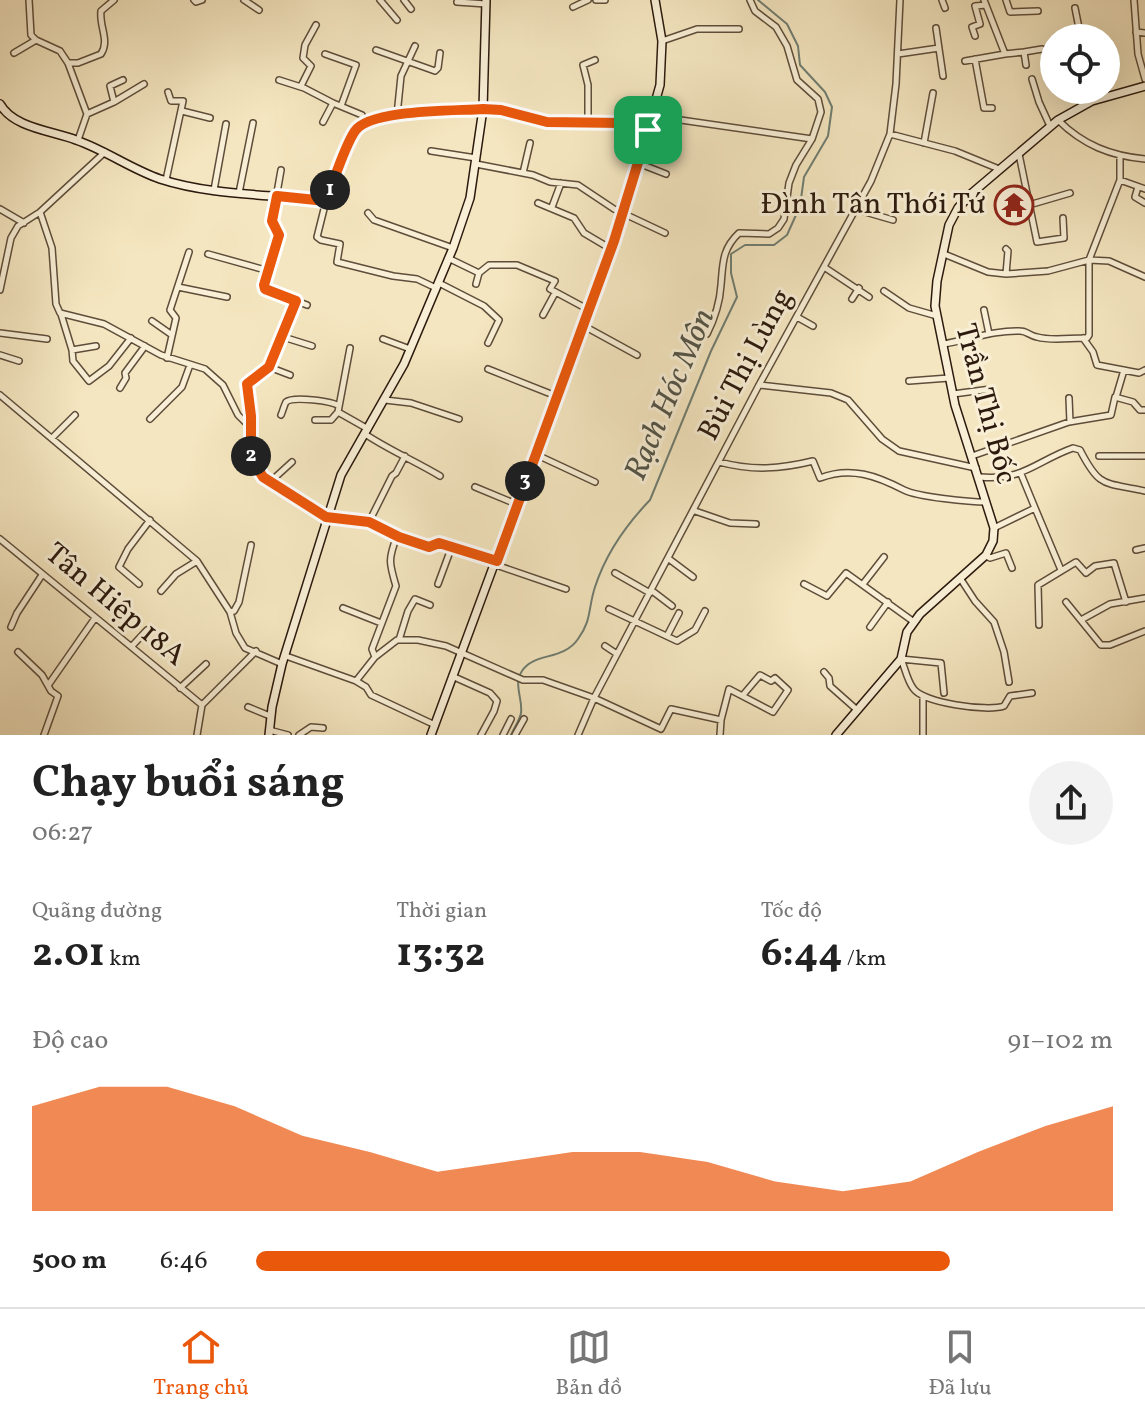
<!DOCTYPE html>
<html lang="vi">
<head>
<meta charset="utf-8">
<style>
  body { margin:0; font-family:Vollkorn,serif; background:#f2f2f2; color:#222; height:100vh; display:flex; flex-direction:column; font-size:30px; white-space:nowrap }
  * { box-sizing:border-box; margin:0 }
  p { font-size:26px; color:#767676 }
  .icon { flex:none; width:44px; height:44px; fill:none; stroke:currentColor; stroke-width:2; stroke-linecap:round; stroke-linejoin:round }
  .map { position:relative; height:735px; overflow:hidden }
  .details { display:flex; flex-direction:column; background:#fff; flex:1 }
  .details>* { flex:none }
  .controls { position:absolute; left:1040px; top:24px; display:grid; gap:16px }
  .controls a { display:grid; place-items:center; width:80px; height:80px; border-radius:50%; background:#fff; box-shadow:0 8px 32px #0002; font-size:40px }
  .pin { position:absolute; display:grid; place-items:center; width:68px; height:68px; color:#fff; margin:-34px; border-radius:16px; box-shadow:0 4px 12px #0006 }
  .km { position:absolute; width:40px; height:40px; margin:-20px; border-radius:50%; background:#222; color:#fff; font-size:22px; line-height:40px; text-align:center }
  .round { display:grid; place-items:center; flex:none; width:84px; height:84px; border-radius:42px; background:#f2f2f2 }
  .summary { display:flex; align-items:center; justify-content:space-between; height:136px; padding:0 32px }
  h1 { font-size:44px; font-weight:700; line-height:60px }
  .metrics { display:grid; grid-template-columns:repeat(3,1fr); gap:12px; height:136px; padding:8px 32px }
  .metrics div { display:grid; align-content:center }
  .metrics b { font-size:40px; font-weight:700 }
  .metrics small { font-size:22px; font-weight:400 }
  .metrics p { font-size:22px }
  .chart { height:224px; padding:16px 32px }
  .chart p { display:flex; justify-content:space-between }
  .chart svg { width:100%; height:144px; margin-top:8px; fill:#ea580c; opacity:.7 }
  ul { padding:0 32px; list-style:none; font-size:26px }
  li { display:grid; grid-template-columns:128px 96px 1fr; align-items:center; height:60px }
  li i { height:20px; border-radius:10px; background:#ea580c }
  .dock { display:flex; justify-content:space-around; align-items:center; height:112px; border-top:2px solid #e0e0e0; background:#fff; font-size:22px; color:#767676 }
  .dock a { display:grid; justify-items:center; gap:4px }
  .dock .current { color:#ea580c }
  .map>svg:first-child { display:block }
</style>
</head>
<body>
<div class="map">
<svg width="1145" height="735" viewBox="0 0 1145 735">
  <rect width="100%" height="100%" fill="#f4e6c0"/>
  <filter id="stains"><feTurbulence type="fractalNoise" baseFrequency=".0025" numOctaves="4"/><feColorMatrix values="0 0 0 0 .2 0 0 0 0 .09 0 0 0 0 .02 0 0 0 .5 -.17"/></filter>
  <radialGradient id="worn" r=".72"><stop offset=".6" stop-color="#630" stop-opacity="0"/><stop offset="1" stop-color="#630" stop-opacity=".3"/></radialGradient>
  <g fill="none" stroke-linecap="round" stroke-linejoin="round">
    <!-- stream -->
    <path stroke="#6f7d71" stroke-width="2" d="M511,735C514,728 520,720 521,713C523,699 513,684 522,671C534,652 563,661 578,639C592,620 588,608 595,587C606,553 625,526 650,500L711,351L737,297L731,273V254L745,245H774L787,235L800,206L804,177L828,136L832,107L825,92L800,65L798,46L787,24L758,0"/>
    <!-- street casing -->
    <g stroke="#5e4d3a" stroke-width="8">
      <path id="street" d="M29,0L31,35L36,40L60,51L68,63H78L101,54C110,40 99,27 101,11L114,0
        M194,0L196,2L202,0
        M244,0L259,10
        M380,0L397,20
        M404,0L411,9
        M596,0H605
        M942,0L945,8
        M984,0L1005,54L1024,52L1026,65
        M1006,0L1010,12L1038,11
        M1134,0L1138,54L1145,79
        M457,2L486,4
        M573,7L588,0
        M1075,8L1081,38
        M936,28L943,76
        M1136,32L1145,33
        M975,36L972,27L980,24L975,6L986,5
        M662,41L697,29H739
        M376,50L435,71L438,68L440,53
        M1024,52L1042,49
        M14,53L36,40
        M325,54L356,65L341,106
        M898,54L939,48
        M975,59L984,108H992
        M965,61L1005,54
        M68,63L87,114
        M1032,79L1039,102L1050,126
        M123,80L110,86L114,102L144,84
        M279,80L304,88L333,103
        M301,86L311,66L303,58L305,45L316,25
        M1089,90L1092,101
        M182,111L210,118
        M397,115L401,76L415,46
        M653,116L812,139
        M1058,120C1083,145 1111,156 1145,159
        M323,122L333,103L362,115L365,122
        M588,123V85L583,65L595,60
        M890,134L955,151L999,169
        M78,140L87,114L114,102
        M924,143L933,93
        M431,151L476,158
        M1019,154L1037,242L1064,238L1063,218
        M638,163L666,174
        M476,164L533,175L550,182L578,185L614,209L665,233
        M281,170L272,221L279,235L264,285L265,289L307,305
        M523,173L530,143
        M166,180L183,101H171L168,92
        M1120,180L1145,189
        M1138,187L1135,197L1145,203
        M214,190L226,124
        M239,193L253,123
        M326,201L317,237L321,240L340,244L337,262L393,276L417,279L436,288
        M538,203L574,218L584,233L611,249
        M1029,205L1070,193
        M552,207L561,183
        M0,209L24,223
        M855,209L893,220
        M40,212L52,248L56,304L60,313L104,324L161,355L205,369L223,385L238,415L249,426L251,458L263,477L326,517L369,522L399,537L429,547L439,543L496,561
        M368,213L374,220L453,248
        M208,254L269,271
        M944,254L988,272L1006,274L1048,271L1089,260L1109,261L1145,277
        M448,258L479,273L476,284
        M824,267L869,297
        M479,273L489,265H517L555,281L550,289L589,310
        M1006,274L1008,251L1006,249
        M439,283L484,306L499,320L488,343
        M178,287L227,297
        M0,290L11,238L18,226L40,212L105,152
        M884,291L909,308L937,316
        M852,299L859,288
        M296,301L280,336L312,346
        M984,310L989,334
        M61,314L72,350L96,346
        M543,315L555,293
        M797,317L813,326
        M152,321L172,335
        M584,326L637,355
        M0,333L47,339
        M707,334C714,320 720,301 721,285C723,263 722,249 739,233L769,234L778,228L784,219L789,183L796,165L812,139L821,112L818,99L797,80L787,46L776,27L755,11L750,0
        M280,336L269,367L290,375
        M1083,338H1087L1089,335V260L1120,180V156
        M1083,338L1093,352L1097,365L1139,373L1145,370
        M383,339L410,349
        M943,344C969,340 994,330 1020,331C1027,331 1030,336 1037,337C1051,341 1069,338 1083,338
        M350,348L338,412L368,429
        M72,350L73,361L89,381L109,366L131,338
        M0,355L19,361
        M167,358L176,318L170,310L189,252
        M488,369L556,396
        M909,381L949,378
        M759,385L831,393L848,400L882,439L899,451L976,468
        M120,388L126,378L125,373L145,346
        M953,394L991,389
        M0,395L197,561L230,612L236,633L245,648L282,664
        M1116,397L1124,370
        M1069,398L1070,422
        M385,400L411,403L459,419
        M281,415C282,413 285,403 286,402C293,396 332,401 339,406
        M150,419L182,387L190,365
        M315,420H331L338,412
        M249,426L251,416L247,384L269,367
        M365,434C389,450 415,461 440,476
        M52,438L75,415
        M535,454L595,482
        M972,456L1069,422L1111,415L1115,397L1133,402L1140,410H1145
        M1099,456H1145
        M719,462C753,471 780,469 813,461L820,478C851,466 877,476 904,490C918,497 970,502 986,502
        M1021,474L1035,508
        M980,477C1024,481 1036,461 1073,448L1080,450C1100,489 1104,482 1145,491
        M270,482L292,462
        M475,487L516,504
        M695,511L730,523L756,524
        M369,522L392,476L396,473L405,456
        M994,528L1035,508L1061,570
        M0,539L202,705
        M1136,550L1145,548
        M986,556L990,558L1006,553L1012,568
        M669,559L693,577
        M496,565L566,589
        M615,573L650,593
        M960,578L975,601L994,622L1004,652L1009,682
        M139,584L119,567L128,549L150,520
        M438,584L452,546
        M804,584L827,596L846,573L914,622
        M863,584L884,557
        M651,590L672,606
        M161,591L176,574L197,561
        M1066,602L1101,645H1110L1145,631
        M343,608L381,623
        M609,609L677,641L695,630L705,611
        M230,612L234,611L239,602L251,545
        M1081,620L1110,604L1145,598
        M1039,625L1038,585L1076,562L1086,573L1095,566L1114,563L1126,602
        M11,627L17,613L42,575
        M870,627L888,602
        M667,636L679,613
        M399,640L408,611L415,599L430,605
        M132,646L147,630
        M605,646L617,654
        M18,652L42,675L51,691L58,696L44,735
        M286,656L356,681L366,687L371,695L435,725
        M375,657L372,649L396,586C389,563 388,559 397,536
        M824,672L829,678L830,686L856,709
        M452,676L490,693L497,701L494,711L481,735
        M356,681L375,657L397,640H418L446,646L523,680H543L594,698L661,729L671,709L721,720L720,735
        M49,684L95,618
        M180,688L206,664
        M944,693L941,663L901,659C905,668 907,680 913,688C922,703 988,712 1004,706L1010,696L1032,693
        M248,707L270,716
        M721,720L729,689L773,712L788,690L775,678L771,681L760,675L743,695
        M269,730L288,735
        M197,735L202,705L256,651
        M299,735L311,727L323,728
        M503,735L511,719
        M515,735L524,719
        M578,735L594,698L759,385L871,181L890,134L896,84L900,0
        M923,735V696"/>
    </g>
    <!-- secondary casing -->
    <g stroke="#2c1a0e" stroke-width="10">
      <path id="secondary" d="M0,104C13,128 53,131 76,140C105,150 131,169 160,179C212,196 272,194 326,201C333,182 347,135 363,124C379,112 481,106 503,110C519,113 534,121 550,122C584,125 615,122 648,130
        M269,735L272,707L282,664L341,475L404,364L453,248L470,198L483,109L486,0
        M431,735L624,213L660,85L662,41L655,0
        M836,735L901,659L907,632L920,614L986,555L993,541L994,528L955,405L935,306L937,281L949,225L958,208L972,193L1058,120L1092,101L1145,86"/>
    </g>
    <!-- street -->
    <use href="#street" stroke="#f8efd6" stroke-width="5"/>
    <!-- secondary -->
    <use href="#secondary" stroke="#f8efd6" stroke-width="7"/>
  </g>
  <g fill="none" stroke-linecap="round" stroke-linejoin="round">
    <!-- route casing -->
    <g stroke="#fff" stroke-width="16">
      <path id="route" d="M483,109L501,110L547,122L622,123L648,130L614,241L497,561L439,543L429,547L399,537L369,522L326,517L263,477L251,458V416L247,384L269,367L296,301L265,289L264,285L279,235L272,221L277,196L326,201C334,181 344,147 355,131C370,109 456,111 483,109Z"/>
    </g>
    <!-- route -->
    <use href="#route" stroke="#ea580c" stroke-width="10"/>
  </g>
  <!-- icons -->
  <defs>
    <g id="temple-ring" transform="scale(2)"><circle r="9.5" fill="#f8efd6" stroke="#8f2418" stroke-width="1.5"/><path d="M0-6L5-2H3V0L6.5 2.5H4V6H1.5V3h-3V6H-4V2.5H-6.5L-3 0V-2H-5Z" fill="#8f2418"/></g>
  </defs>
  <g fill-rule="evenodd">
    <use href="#temple-ring" x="1014" y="205"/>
  </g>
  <g text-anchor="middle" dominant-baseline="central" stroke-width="6" stroke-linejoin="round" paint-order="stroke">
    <!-- poi labels -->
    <g font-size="30" fill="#2c1a0e" stroke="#f8efd6" text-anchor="end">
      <text x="986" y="205">Đình Tân Thới Tứ</text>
    </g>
    <!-- street labels -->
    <g font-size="30" fill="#2c1a0e" stroke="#f8efd6">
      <text transform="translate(746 365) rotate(-62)">Bùi Thị Lùng</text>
      <text transform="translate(985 404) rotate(75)">Trần Thị Bốc</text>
      <text transform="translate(115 605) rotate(40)">Tân Hiệp 18A</text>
    </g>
    <!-- water labels -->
    <g font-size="32" font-style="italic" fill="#535448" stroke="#f8efd6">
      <text transform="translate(671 395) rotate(-67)">Rạch Hóc Môn</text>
    </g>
  </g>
  <rect width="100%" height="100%" filter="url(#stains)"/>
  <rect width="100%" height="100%" fill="url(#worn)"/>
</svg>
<div class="controls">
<a><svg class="icon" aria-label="locate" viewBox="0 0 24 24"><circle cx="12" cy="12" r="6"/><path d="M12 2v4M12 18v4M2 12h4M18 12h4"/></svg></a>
</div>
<div class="pin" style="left:648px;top:130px;background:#1e9e55"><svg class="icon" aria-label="arrive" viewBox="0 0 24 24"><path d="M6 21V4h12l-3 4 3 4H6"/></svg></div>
<b class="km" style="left:330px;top:190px">1</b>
<b class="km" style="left:251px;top:456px">2</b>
<b class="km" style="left:525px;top:481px">3</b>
</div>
<section class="details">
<div class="summary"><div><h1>Chạy buổi sáng</h1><p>06:27</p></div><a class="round"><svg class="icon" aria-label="share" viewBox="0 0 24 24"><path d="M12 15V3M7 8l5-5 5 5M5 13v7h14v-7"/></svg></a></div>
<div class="metrics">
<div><p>Quãng đường</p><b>2.01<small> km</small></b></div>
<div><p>Thời gian</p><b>13:32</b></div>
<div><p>Tốc độ</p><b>6:44<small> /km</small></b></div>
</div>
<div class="chart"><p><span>Độ cao</span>91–102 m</p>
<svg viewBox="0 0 160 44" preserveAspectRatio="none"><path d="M0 44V12L10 6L20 6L30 12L40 21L50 26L60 32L70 29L80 26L90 26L100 29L110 35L120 38L130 35L140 26L150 18L160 12V44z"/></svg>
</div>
<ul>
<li><b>500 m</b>6:46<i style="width:81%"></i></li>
</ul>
</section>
<nav class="dock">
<a class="current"><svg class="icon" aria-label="home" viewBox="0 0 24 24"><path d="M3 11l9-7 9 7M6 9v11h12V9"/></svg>Trang chủ</a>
<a><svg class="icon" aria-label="map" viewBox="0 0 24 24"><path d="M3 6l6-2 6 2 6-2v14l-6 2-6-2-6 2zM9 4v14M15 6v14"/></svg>Bản đồ</a>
<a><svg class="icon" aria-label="saved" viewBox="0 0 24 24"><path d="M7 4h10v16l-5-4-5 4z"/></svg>Đã lưu</a>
</nav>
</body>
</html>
